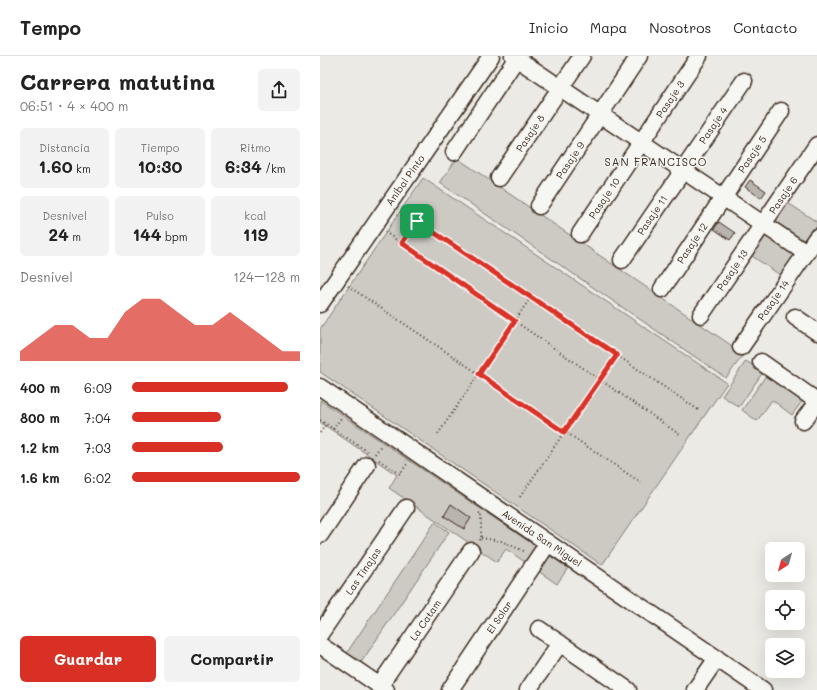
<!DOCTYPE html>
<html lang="es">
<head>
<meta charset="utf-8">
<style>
  body { margin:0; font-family:Mali,sans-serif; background:#f2f2f2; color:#222; height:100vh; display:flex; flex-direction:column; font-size:15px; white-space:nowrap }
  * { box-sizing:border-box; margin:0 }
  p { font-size:13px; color:#767676 }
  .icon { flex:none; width:22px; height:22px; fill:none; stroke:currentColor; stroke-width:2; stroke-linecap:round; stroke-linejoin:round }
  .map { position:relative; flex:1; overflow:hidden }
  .drawer { display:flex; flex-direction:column; background:#fff; width:320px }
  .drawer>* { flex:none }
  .needle { width:26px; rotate:217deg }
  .tools { position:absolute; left:445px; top:486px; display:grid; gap:8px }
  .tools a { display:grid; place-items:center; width:40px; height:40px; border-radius:6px; background:#fff; box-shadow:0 4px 16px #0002; font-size:20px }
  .pin { position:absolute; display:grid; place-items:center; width:34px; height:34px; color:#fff; margin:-17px; border-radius:8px; box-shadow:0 2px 6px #0006 }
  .round { display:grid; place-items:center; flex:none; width:42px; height:42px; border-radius:6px; background:#f2f2f2 }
  .overview { display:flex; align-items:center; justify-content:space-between; height:68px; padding:0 20px }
  h1 { font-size:22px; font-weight:700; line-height:30px }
  .figures { display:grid; grid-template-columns:repeat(3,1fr); gap:6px; height:68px; padding:4px 20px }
  .figures div { display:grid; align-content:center; border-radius:6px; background:#f2f2f2; text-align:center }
  .figures b { font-size:17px; font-weight:700 }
  .figures small { font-size:11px; font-weight:400 }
  .figures p { font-size:11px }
  .chart { height:112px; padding:8px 20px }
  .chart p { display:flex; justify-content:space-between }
  .chart svg { width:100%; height:72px; margin-top:4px; fill:#d93025; opacity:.7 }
  .primary-button { display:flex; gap:8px; margin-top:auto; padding:8px 20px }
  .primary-button a { flex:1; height:46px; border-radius:6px; background:#d93025; color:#fff; font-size:16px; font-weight:700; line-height:46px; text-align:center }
  .primary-button a+a { background:#f2f2f2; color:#222 }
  ul { padding:0 20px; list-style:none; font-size:13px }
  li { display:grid; grid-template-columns:64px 48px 1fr; align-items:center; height:30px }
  li i { height:10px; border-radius:5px; background:#d93025 }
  header { display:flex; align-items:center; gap:24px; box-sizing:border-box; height:56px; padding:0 20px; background:#fff; border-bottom:1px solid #e0e0e0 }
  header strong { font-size:19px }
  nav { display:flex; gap:22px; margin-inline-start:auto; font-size:14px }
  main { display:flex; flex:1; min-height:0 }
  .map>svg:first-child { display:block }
</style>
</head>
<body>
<header>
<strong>Tempo</strong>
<nav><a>Inicio</a><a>Mapa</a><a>Nosotros</a><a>Contacto</a></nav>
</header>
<main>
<section class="drawer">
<div class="overview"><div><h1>Carrera matutina</h1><p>06:51 · 4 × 400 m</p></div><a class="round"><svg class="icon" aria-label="share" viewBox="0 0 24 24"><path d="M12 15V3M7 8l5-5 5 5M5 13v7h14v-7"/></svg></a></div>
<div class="figures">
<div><p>Distancia</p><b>1.60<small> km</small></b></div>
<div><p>Tiempo</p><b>10:30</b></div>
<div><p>Ritmo</p><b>6:34<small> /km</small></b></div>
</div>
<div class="figures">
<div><p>Desnivel</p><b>24<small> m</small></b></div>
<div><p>Pulso</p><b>144<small> bpm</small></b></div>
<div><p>kcal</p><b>119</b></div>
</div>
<div class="chart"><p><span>Desnivel</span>124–128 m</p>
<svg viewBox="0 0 160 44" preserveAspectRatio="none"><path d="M0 44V38L10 30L20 22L30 22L40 30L50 30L60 14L70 6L80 6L90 14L100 22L110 22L120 14L130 22L140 30L150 38L160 38V44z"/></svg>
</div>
<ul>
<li><b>400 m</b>6:09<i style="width:93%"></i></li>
<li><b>800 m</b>7:04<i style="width:53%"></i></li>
<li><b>1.2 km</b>7:03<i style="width:54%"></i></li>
<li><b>1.6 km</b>6:02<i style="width:100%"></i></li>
</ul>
<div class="primary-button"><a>Guardar</a><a>Compartir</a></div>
</section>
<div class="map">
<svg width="497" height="634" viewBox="0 0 497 634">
  <rect width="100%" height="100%" fill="#ebeae5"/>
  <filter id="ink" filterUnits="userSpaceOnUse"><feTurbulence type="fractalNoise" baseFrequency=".025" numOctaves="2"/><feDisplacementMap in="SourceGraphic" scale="8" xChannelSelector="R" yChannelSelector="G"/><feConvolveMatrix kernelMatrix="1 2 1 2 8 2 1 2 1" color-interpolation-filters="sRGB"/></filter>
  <g filter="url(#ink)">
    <!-- green -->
    <path fill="#cdcac4" stroke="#847a71" d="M137,102L424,298L406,322L120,127Z
      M103,122L407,327L282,509L0,316V273Z
      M465,145L497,166V170L463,221L429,198Z
      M426,305L443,316L419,351L402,340Z
      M447,318L483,344L472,359L452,344L437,365L422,354Z
      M0,344L248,512L237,528L186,493L177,506L69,432L77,419L0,366Z
      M115,466L129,476L40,608L26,598Z"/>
    <!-- building -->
    <path fill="#bab4ae" stroke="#3b2a1e" d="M430,124L446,135L441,142L425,131Z
      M399,166L415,177L410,184L394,173Z
      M131,448L151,462L144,473L124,460Z"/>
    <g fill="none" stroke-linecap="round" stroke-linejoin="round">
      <!-- minor casing -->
      <g stroke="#3b2a1e" stroke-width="19">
        <path id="minor" d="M193,0L486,197
          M134,96L198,0
          M179,122L262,0
          M219,150L319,0
          M260,178L379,0
          M302,204L424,25
          M342,233L461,55
          M0,248L171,0
          M381,259L497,89
          M475,261L497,276
          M421,291L497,181
          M441,306L497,345
          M0,331L443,634
          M483,365L497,346
          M0,479L47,409
          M219,573L308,634
          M0,578L86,452
          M0,589L66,634
          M60,634L66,620L151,495
          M130,634L228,487
          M208,634L240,587
          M375,634L397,602"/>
      </g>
      <!-- path -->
      <path stroke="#3b2a1e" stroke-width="2" stroke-dasharray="1 3" stroke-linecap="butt" d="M65,176L359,378
        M82,187L97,165L380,355
        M28,230L323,428
        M0,364L48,396
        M13,373L21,362
        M0,377L6,368
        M118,378L211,241
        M55,398L61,389
        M59,404L80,418L87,408
        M200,441L297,299
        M159,457L161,458V482L159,485
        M161,482L181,485L206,496"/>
      <!-- minor -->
      <use href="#minor" stroke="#f6f6f2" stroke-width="16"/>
    </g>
  </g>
  <g fill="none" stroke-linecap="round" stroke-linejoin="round" filter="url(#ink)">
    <!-- route casing -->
    <g stroke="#fff" stroke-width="8">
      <path id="route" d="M97,165L297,299L244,376L159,318L195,265L82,187Z"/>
    </g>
    <!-- route -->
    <use href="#route" stroke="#d93025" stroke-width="5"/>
  </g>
  <g text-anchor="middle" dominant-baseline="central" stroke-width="3" stroke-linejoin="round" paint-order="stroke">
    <!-- street labels -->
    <g font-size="10" fill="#3b2a1e" stroke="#f6f6f2">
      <text transform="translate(350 43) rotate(-56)">Pasaje 3</text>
      <text transform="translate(393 69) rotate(-56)">Pasaje 4</text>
      <text transform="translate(210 77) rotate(-56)">Pasaje 8</text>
      <text transform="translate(432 98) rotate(-56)">Pasaje 5</text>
      <text transform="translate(250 104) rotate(-56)">Pasaje 9</text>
      <text transform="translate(85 124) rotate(-55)">Aníbal Pinto</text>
      <text transform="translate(463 139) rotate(-56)">Pasaje 6</text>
      <text transform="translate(284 142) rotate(-56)">Pasaje 10</text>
      <text transform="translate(332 159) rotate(-56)">Pasaje 11</text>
      <text transform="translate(372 187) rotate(-56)">Pasaje 12</text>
      <text transform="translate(412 214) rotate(-56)">Pasaje 13</text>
      <text transform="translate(453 244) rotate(-55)">Pasaje 14</text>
      <text transform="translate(222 482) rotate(34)">Avenida San Miguel</text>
      <text transform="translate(43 515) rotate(-56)">Las Tinajas</text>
      <text transform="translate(179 561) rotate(-56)">El Solar</text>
      <text transform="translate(105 564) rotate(-56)">La Catam</text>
    </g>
    <!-- neighbourhood labels -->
    <g font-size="11" letter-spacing="1" fill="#3b2a1e" stroke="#f6f6f2">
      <text x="336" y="105">SAN FRANCISCO</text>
    </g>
  </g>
</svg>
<div class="tools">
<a><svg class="needle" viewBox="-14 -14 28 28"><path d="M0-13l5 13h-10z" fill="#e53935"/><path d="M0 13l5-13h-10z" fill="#767676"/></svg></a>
<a><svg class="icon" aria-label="locate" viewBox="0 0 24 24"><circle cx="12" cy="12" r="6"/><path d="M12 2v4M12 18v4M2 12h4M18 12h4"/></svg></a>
<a><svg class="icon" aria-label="layers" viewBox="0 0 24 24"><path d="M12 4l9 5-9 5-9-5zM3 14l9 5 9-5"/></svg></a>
</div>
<div class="pin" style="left:97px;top:165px;background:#1e9e55"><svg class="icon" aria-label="arrive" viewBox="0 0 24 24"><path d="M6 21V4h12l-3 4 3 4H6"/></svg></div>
</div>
</main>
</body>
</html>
